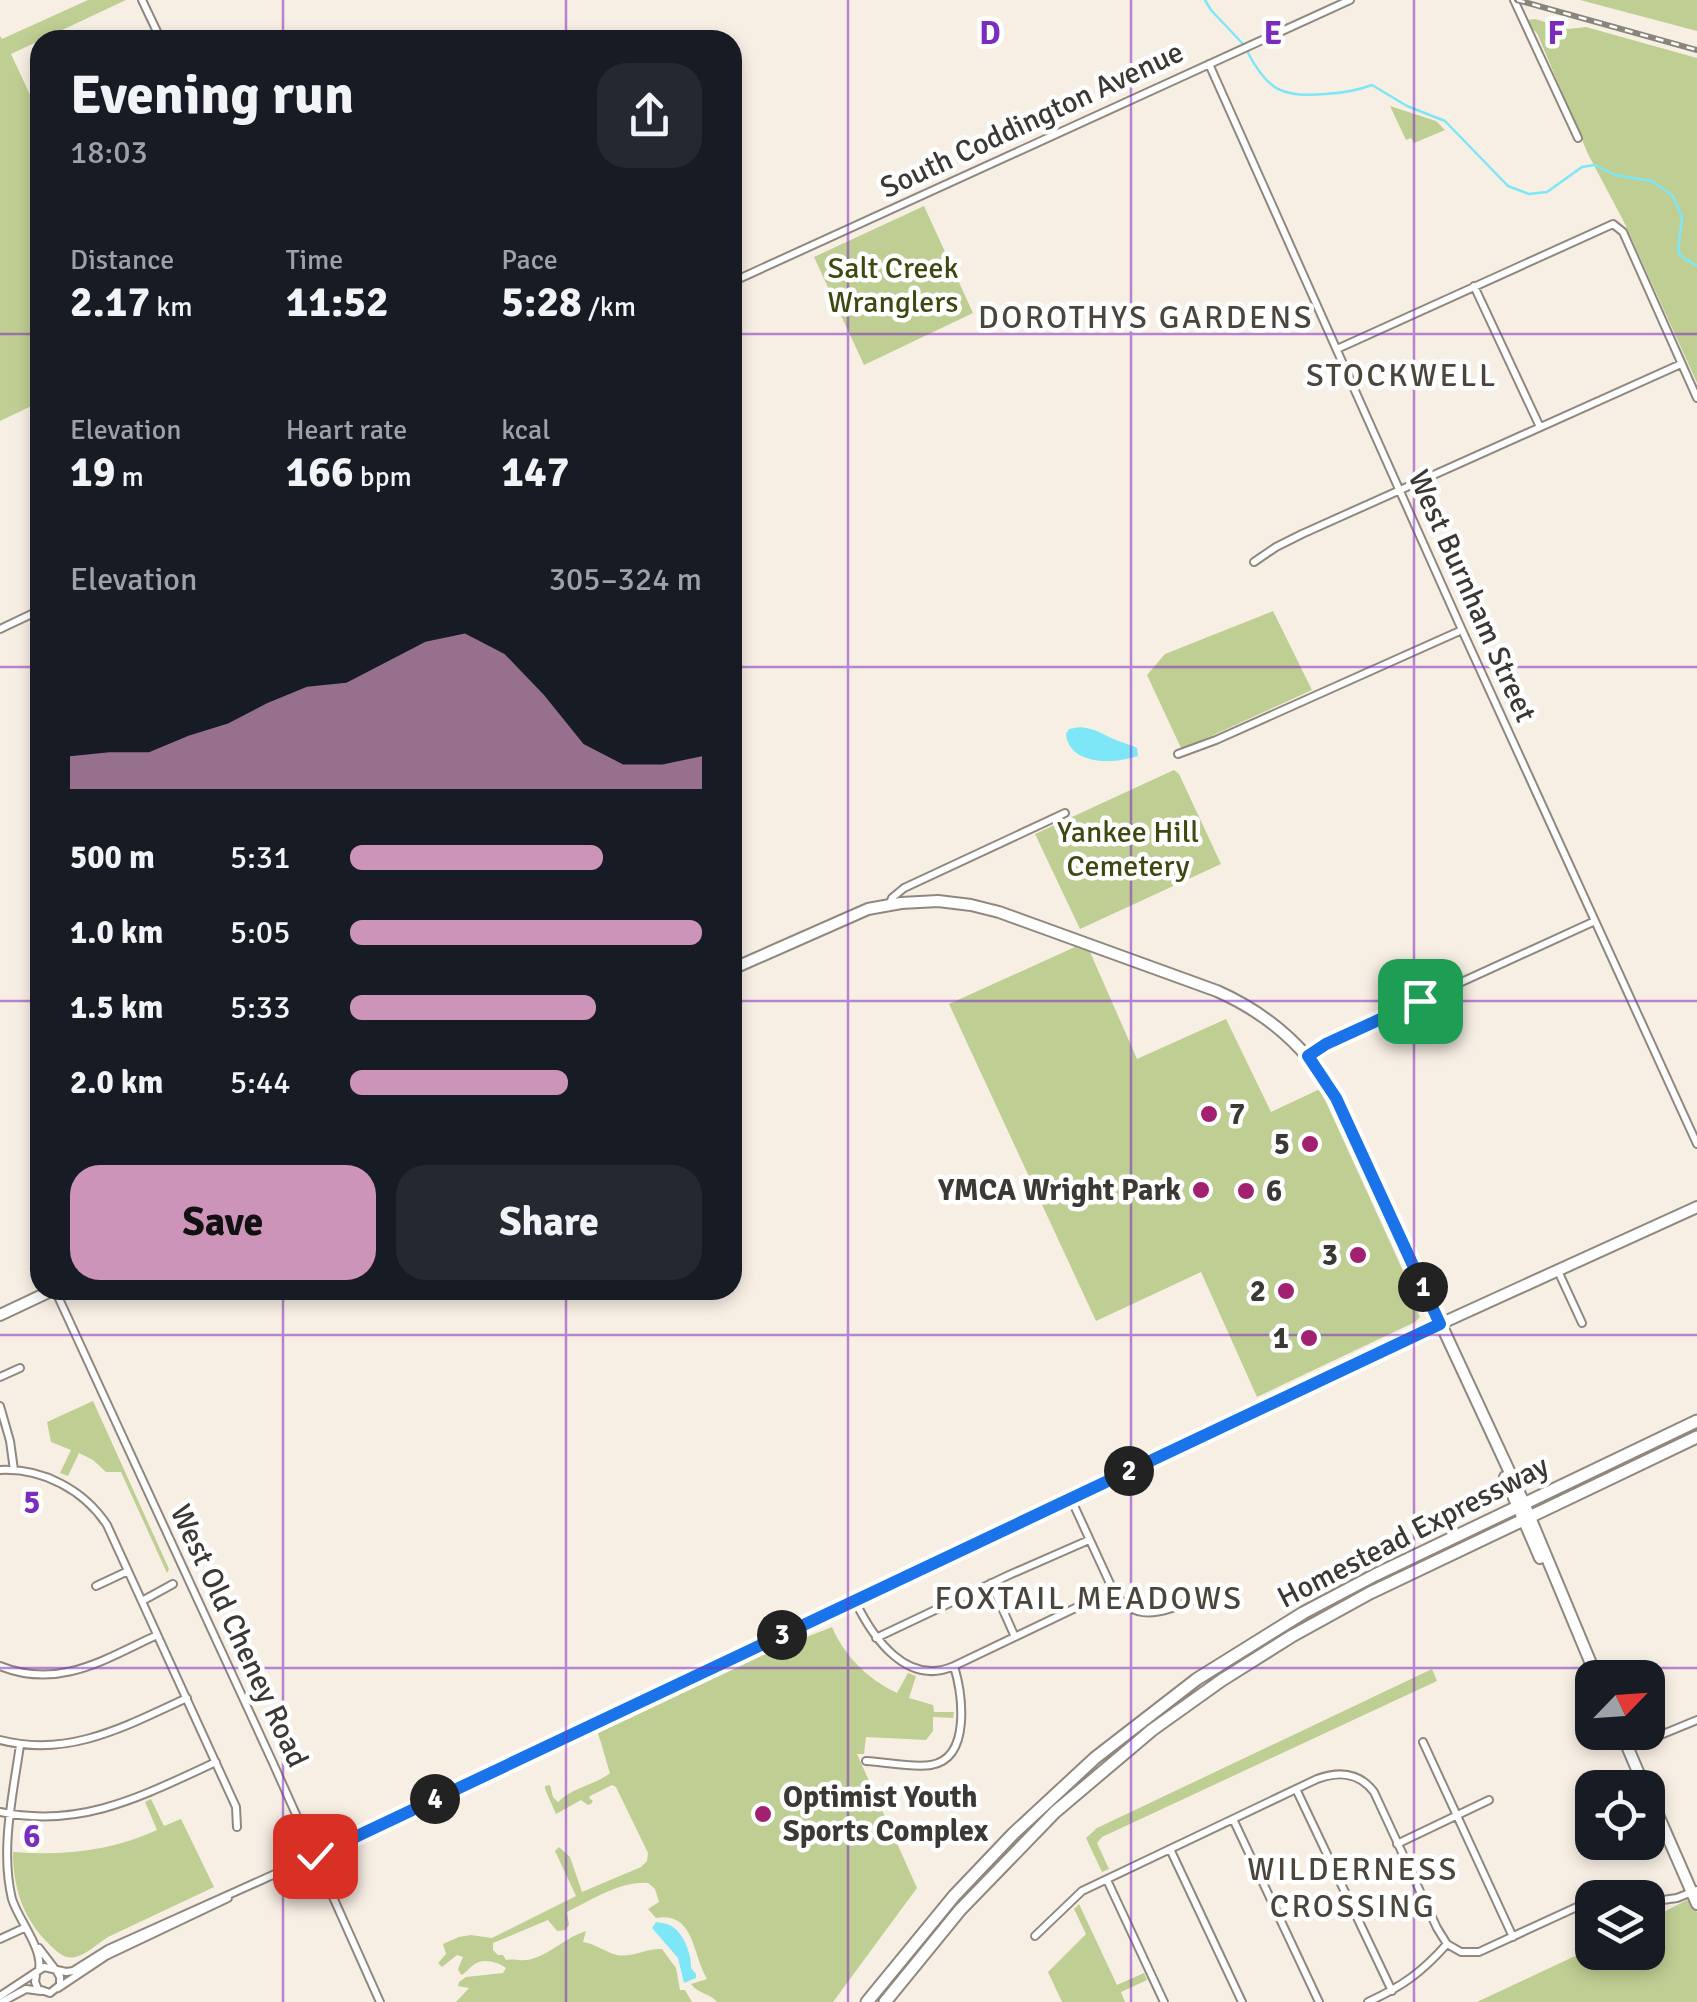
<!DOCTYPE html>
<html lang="en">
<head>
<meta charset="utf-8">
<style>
  body { margin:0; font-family:Signika,sans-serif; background:#242831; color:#f1f3f6; height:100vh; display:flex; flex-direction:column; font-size:38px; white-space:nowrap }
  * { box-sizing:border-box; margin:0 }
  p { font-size:32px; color:#9ea1a6 }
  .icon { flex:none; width:55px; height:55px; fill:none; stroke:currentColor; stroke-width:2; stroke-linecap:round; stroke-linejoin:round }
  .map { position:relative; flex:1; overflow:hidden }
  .side { position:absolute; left:30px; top:30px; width:712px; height:1270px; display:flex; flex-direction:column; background:#171b24; border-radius:30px; box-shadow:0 5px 15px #0003 }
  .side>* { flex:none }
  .needle { width:65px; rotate:65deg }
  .controls { position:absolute; left:1575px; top:1660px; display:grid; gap:20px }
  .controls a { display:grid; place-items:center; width:90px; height:90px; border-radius:20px; background:#171b24; box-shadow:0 5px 15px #0003; font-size:50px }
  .pin { position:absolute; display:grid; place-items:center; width:85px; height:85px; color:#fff; margin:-42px; border-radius:20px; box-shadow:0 5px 15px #0006 }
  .km { position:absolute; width:50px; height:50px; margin:-25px; border-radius:50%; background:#222; color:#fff; font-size:28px; line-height:50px; text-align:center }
  .round { display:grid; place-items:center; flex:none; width:105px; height:105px; border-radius:30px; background:#242831 }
  .head { display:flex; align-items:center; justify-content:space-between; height:170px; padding:0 40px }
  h1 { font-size:55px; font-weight:700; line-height:75px }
  .metrics { display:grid; grid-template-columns:repeat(3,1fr); gap:15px; height:170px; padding:10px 40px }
  .metrics div { display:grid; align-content:center }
  .metrics b { font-size:42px; font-weight:700 }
  .metrics small { font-size:28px; font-weight:400 }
  .metrics p { font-size:28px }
  .chart { height:280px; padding:20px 40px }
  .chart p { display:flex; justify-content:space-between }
  .chart svg { width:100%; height:180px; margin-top:10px; fill:#cd94ba; opacity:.7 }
  .cta { display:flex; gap:20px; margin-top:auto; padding:20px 40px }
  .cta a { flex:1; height:115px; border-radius:30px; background:#cd94ba; color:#111; font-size:40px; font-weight:700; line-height:115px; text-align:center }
  .cta a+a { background:#242831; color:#f1f3f6 }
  ul { padding:0 40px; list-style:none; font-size:32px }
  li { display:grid; grid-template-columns:160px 120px 1fr; align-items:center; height:75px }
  li i { height:25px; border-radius:12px; background:#cd94ba }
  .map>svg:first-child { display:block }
</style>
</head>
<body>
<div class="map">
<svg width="1697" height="2002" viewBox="0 0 1697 2002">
  <rect width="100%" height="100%" fill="#f8efe4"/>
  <!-- green -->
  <path fill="#bfce93" d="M88,0H126L11,54L40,116V338L34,341L40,354V402L0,421V36L2,39Z
    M1580,0H1697V31Z
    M1535,19L1568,29L1586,27L1697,58V383L1624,222L1588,154L1537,33L1529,26L1528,20Z
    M1390,106L1436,121L1445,130L1414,143L1411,138L1406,140Z
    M924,206L973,313L864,365L814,257Z
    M1273,611L1312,690L1183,749L1181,748L1147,675L1165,654Z
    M1174,770L1179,774L1221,864L1080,929L1035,834Z
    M1075,947L1090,952L1137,1059L1226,1019L1271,1112L1320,1089L1410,1286L1412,1299L1420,1317L1415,1322L1257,1397L1201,1272L1096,1321L949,1004Z
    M93,1401L169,1569L167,1573L121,1472H106L93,1460L79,1453L68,1476L60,1473L71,1450L51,1442L47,1422Z
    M832,1627C845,1657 868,1679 897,1693L908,1673L916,1676L909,1698L933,1705L934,1712H954L953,1718L933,1717V1731L926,1740L866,1737L864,1754H857L917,1888L833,2002H717C710,1993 698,1994 691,1984L707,1979C692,1953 694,1911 656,1918L648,1909L659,1902L655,1889L648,1883C620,1881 592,1900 567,1912L569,1925L565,1930L557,1931L548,1920L493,1943V1950L498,1955H503L506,1960C516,1958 522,1962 532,1959C552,1953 566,1937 586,1931L583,1942C596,1944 605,1952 617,1955C632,1958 647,1948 662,1949L676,1968L680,1990H685L692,2002H456L469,1988L458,1986L459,1982L466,1977L503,1973L506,1968C497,1962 482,1957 472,1966C468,1969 466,1973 461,1975L458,1969L463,1957L457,1955L442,1967L438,1963L446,1954L443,1944L459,1937L471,1935L492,1938L576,1896L555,1851L559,1847L570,1857L582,1892L641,1867L647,1861L648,1853L616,1787L612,1785L590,1796L589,1798L593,1801L591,1804L588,1805L581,1800L556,1814L545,1789V1786L550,1785L553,1797L558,1802C571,1788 595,1785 610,1773C605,1758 602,1743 596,1729L610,1722H618L802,1635L804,1638Z
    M1432,1669L1437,1681L1102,1837L1097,1843L1109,1869L1102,1872L1086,1838L1097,1828Z
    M151,1799L164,1826L181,1819L214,1887C179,1904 143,1920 108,1937C98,1943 86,1955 75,1957C64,1960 55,1950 48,1943C23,1918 13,1888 13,1852C63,1856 111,1851 157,1830L145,1802Z
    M1687,1900L1697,1912V2002H1477L1592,1948V1952H1648V1920Z
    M1079,1904L1117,1985L1144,1973L1147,1980L1121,1992L1125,2002H1062L1048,1972L1086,1934L1074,1909Z"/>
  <!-- water -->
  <path fill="#7de7f7" d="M1080,727C1098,729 1105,736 1121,742C1126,744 1132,745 1137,748L1138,756C1115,764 1069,766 1066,734L1069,729Z
    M656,1922C662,1923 668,1923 673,1927C684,1934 692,1956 691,1968L696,1974V1978L684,1983L678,1958L652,1928Z"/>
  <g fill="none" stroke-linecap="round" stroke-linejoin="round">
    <!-- stream -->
    <path stroke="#7de7f7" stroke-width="2.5" d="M1205,0L1211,10L1243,44
      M1247,51C1267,90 1282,98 1325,94C1342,93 1356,91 1372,85L1407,106L1445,121L1508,186L1529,194L1547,192L1582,167L1595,165L1615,175L1652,181L1673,196L1682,217L1678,252L1685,259L1697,266"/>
    <!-- minor casing -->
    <g stroke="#90887e" stroke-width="10">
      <path id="minor" d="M142,0L161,40
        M1514,0L1578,138
        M1209,64L1462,630L1697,1144
        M732,282L1350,0
        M1474,286L1540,427
        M1337,349L1613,224L1623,232L1697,398
        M1254,562L1276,547L1302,534L1681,364
        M0,629L40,610
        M1178,754L1216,740L1462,630
        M890,903L892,898L904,888L1065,813
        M1308,1055L1326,1044L1595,921
        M1558,1271L1582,1323
        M55,1290L273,1763L380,2002
        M0,1377L20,1368
        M0,1406L10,1441L14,1470
        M0,1470C43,1468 84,1490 107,1525L236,1807L237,1827
        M1071,1499L1113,1590
        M991,1583L1015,1637
        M96,1586L128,1571
        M142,1601L173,1584
        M855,1601C873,1638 907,1687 954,1666L1113,1590C1137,1630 1172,1607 1206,1595
        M876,1638L1009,1575L1089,1540
        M0,1666C59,1690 105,1659 157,1635
        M0,1740C69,1758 126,1726 187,1698
        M1423,1742L1513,1937
        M20,1745C13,1794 0,1850 12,1899C19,1921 43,1948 39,1970
        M1629,1748L1697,1720
        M866,1761C887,1762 911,1768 931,1765C972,1758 962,1693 954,1666
        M1296,1789L1392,1991
        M0,1812C82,1829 144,1795 216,1762
        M1233,1819L1319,2002
        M1397,1844L1489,1800
        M1170,1849L1242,2002
        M1107,1880L1164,2002
        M1599,1898H1615
        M1648,1902L1677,1898L1697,1890
        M1035,1936L1082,1891L1317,1779C1339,1771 1359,1772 1374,1792L1437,1928L1447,1944
        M0,1939L24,1928
        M39,1948L55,1969
        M36,1975L35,1982L38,1989L50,1993L60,1985V1977L56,1970
        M58,1988L106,1956L228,1898
        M0,1996L44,1967L66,1972L73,1971L108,1949L315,1856L1439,1324
        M2,2002L26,1989L41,1991
        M1368,2002C1403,1986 1422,1972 1447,1944L1461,1952H1479L1592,1900"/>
    </g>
    <!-- major casing -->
    <g stroke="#90887e" stroke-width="14">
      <path id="major" d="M732,969L868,909L901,903L938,901L971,905L999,912L1217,991C1269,1014 1308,1048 1336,1098L1524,1503L1597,1678
        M0,1315L53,1290
        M1440,1324L1697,1207
        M1505,1477L1540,1558
        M1621,1732L1645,1788
        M1648,1792L1697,1904"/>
    </g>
    <!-- highway casing -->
    <g stroke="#90887e" stroke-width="15">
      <path id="highway" d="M867,2002L954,1896L1013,1834L1095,1758L1197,1679L1303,1613L1375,1575L1697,1421
        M885,2002L960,1910L1055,1812L1152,1730L1222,1680L1292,1636L1370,1593L1697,1437"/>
    </g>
    <!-- minor -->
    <use href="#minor" stroke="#fff" stroke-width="6"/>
    <!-- major -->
    <use href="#major" stroke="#fff" stroke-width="10"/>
    <!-- highway -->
    <use href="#highway" stroke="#fff" stroke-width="11"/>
    <!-- rail casing -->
    <g stroke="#89847c" stroke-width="6">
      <path id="rail" d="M1517,0L1697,50"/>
    </g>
    <!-- rail -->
    <use href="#rail" stroke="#fff" stroke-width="2.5" stroke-dasharray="8" stroke-linecap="butt"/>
  </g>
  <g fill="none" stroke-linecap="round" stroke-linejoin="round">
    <!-- route casing -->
    <g stroke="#fff" stroke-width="20">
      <path id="route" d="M315,1856L1440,1324L1336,1098L1308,1056L1326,1044L1420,1001"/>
    </g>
    <!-- route -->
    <use href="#route" stroke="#1a73e8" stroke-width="12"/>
  </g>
  <!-- grid -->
  <path fill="none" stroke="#7b2cbf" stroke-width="2.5" stroke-opacity="0.55" d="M283,0V40M566,0V40M848,0V2002M1131,0V2002M1414,0V2002M0,334H40M732,334H1697M0,667H40M732,667H1697M0,1001H40M732,1001H1697M283,1290V2002M566,1290V2002M0,1335H1697M0,1668H1697"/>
  <!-- markers -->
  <g fill="#a22070" stroke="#fff" stroke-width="4">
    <circle cx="1209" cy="1114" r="10"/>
    <circle cx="1310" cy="1144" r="10"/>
    <circle cx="1201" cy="1190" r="10"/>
    <circle cx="1246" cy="1191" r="10"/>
    <circle cx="1358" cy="1255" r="10"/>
    <circle cx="1286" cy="1291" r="10"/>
    <circle cx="1309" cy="1338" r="10"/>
    <circle cx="763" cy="1814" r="10"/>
  </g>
  <g text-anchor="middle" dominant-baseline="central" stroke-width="9" stroke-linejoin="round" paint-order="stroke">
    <!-- street labels -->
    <g font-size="30" fill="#3c3934" stroke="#fff">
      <text transform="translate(1032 120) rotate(-25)">South Coddington Avenue</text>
      <text transform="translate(1472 596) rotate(66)">West Burnham Street</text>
      <text transform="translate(1413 1532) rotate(-27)">Homestead Expressway</text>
      <text transform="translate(239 1636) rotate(65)">West Old Cheney Road</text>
    </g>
    <!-- park labels -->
    <g font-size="30" fill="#3e4911" stroke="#fff">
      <text x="893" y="268">Salt Creek<tspan x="893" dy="34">Wranglers</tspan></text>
      <text x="1128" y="832">Yankee Hill<tspan x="1128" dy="34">Cemetery</tspan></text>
    </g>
    <!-- poi labels -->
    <g font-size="30" font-weight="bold" fill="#3c3934" stroke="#fff" text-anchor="end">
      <text x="1229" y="1114" text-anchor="start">7</text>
      <text x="1290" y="1144">5</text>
      <text x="1181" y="1190">YMCA Wright Park</text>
      <text x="1266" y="1191" text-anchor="start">6</text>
      <text x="1338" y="1255">3</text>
      <text x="1266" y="1291">2</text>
      <text x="1289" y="1338">1</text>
      <text x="783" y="1797" text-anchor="start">Optimist Youth<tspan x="783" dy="34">Sports Complex</tspan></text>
    </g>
    <!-- neighbourhood labels -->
    <g font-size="32" letter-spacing="2.5" fill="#4c453c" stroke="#fff">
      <text x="1146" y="317">DOROTHYS GARDENS</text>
      <text x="1402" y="375">STOCKWELL</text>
      <text x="1089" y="1598">FOXTAIL MEADOWS</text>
      <text x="1353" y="1869">WILDERNESS<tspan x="1353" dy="37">CROSSING</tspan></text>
    </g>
  </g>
  <g font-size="32" text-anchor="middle" font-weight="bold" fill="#7b2cbf" stroke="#fff" stroke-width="9" stroke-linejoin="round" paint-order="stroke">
    <text x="990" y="44">D</text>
    <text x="1273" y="44">E</text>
    <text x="1556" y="44">F</text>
    <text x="32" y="1513">5</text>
    <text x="32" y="1847">6</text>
  </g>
</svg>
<div class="controls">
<a><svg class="needle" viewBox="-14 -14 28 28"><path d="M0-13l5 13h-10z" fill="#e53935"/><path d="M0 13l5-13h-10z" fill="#9ea1a6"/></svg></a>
<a><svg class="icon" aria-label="locate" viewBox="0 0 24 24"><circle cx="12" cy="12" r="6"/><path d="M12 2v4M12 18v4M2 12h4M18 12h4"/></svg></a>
<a><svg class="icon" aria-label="layers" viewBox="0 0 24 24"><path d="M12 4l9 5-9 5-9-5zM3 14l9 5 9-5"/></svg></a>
</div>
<div class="pin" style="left:1420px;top:1001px;background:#1e9e55"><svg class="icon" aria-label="arrive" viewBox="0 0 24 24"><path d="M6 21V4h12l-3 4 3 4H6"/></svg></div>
<div class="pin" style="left:315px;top:1856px;background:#d93025"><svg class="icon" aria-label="check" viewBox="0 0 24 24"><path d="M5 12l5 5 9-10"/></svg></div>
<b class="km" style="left:1423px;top:1287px">1</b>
<b class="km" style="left:1129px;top:1471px">2</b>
<b class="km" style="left:782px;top:1635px">3</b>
<b class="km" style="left:435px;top:1799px">4</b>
<section class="side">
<div class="head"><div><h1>Evening run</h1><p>18:03</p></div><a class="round"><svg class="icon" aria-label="share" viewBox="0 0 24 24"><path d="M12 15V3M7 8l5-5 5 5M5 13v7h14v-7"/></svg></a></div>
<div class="metrics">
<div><p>Distance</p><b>2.17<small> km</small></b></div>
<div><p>Time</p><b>11:52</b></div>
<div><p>Pace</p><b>5:28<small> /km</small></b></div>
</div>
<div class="metrics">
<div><p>Elevation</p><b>19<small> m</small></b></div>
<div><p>Heart rate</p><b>166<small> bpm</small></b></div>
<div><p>kcal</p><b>147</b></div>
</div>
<div class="chart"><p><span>Elevation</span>305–324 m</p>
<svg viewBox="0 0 160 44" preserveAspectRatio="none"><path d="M0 44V36L10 35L20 35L30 31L40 28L50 23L60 19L70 18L80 13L90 8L100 6L110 11L120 21L130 33L140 38L150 38L160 36V44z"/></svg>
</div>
<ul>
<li><b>500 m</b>5:31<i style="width:72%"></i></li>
<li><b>1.0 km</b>5:05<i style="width:100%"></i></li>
<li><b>1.5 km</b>5:33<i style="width:70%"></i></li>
<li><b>2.0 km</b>5:44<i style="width:62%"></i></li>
</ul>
<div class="cta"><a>Save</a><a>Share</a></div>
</section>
</div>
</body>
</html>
